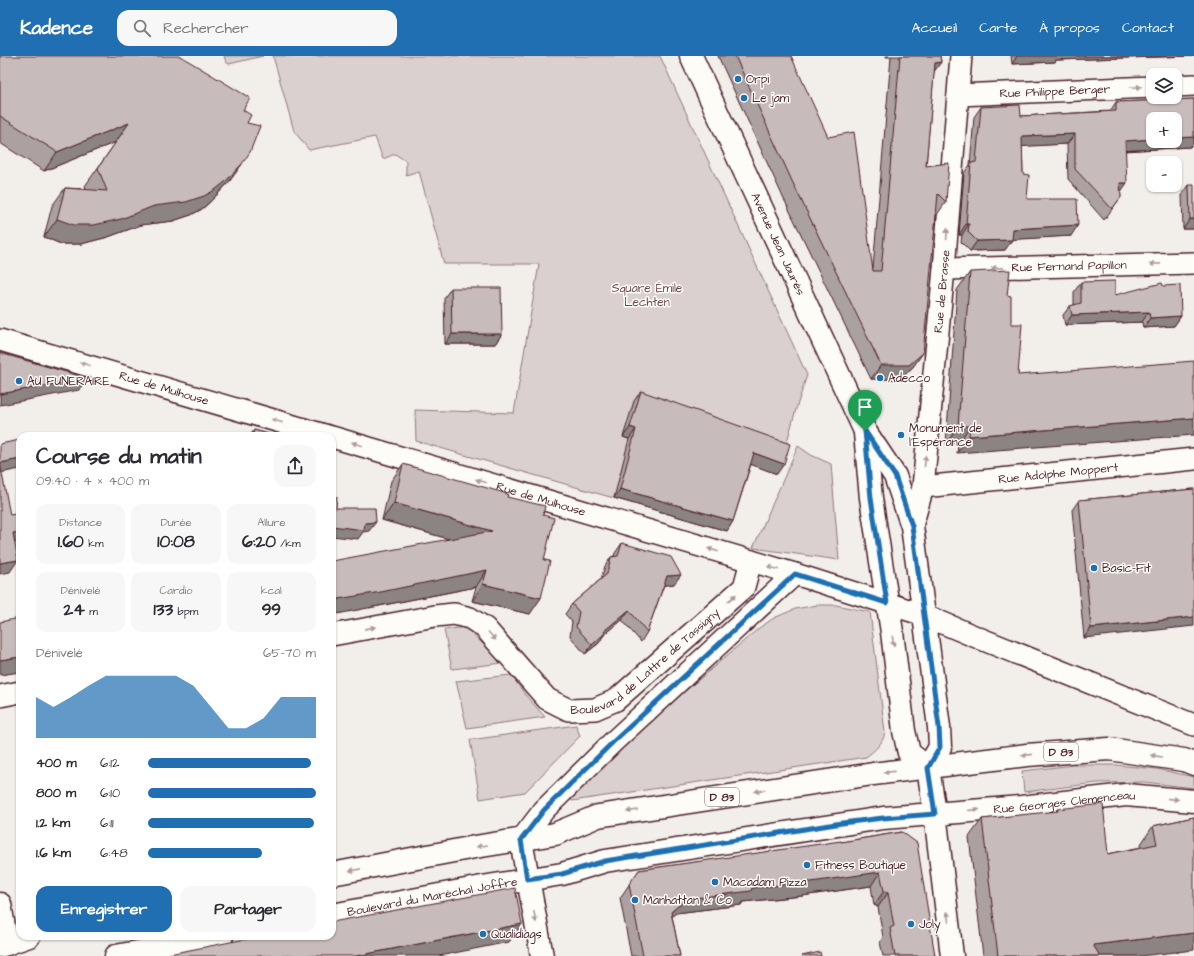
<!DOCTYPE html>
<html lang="fr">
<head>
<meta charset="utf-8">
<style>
  body { margin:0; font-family:"Architects Daughter",sans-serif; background:#f7f7f7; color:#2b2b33; height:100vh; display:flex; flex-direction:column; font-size:15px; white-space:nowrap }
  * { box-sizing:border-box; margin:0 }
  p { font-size:13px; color:#7c7c81 }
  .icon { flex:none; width:22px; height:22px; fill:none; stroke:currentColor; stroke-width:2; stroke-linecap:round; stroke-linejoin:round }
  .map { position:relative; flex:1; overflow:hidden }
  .details { position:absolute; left:16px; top:376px; width:320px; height:508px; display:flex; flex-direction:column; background:#fff; border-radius:12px; box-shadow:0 1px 3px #0004 }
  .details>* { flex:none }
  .buttons { position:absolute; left:1146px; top:12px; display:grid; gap:8px }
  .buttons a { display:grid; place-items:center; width:36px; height:36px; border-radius:8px; background:#fff; box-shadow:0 1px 3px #0004; font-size:20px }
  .pin { position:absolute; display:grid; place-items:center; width:34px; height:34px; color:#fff; margin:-41px -17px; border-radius:50% 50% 50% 0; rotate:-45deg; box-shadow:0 0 4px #0007 }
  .pin .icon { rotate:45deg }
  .round { display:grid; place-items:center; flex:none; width:42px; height:42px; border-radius:12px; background:#f7f7f7 }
  .headline { display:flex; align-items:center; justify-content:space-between; height:68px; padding:0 20px }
  h1 { font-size:22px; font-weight:700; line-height:30px }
  .figures { display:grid; grid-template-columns:repeat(3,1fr); gap:6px; height:68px; padding:4px 20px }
  .figures div { display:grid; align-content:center; border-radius:10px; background:#f7f7f7; text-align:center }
  .figures b { font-size:17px; font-weight:700 }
  .figures small { font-size:11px; font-weight:400 }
  .figures p { font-size:11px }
  .chart { height:112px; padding:8px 20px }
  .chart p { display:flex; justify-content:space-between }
  .chart svg { width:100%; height:72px; margin-top:4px; fill:#1f6fb2; opacity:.7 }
  .primary-button { display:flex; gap:8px; margin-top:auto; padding:8px 20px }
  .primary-button a { flex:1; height:46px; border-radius:12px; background:#1f6fb2; color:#fff; font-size:16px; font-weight:700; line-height:46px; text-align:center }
  .primary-button a+a { background:#f7f7f7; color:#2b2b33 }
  ul { padding:0 20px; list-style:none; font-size:13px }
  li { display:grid; grid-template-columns:64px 48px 1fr; align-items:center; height:30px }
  li i { height:10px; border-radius:5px; background:#1f6fb2 }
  header { display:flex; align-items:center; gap:24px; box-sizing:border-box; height:56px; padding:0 20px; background:#1f6fb2; color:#fff }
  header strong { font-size:19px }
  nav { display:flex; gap:22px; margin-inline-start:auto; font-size:14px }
  .search { width:280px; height:36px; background:#f7f7f7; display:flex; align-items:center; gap:10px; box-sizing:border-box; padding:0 14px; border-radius:12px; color:#7c7c81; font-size:15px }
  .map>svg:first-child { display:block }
</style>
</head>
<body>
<header>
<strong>Kadence</strong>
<div class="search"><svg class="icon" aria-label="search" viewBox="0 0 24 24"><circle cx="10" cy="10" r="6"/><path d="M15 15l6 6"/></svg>Rechercher</div>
<nav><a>Accueil</a><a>Carte</a><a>À propos</a><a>Contact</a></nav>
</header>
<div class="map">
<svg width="1194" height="900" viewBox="0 0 1194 900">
  <rect width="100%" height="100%" fill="#f2efeb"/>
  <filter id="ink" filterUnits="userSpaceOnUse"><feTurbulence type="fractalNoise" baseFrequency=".025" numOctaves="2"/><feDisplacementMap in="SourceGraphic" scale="8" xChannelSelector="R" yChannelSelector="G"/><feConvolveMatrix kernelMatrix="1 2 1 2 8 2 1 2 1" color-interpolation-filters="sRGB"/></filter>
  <g filter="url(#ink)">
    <!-- green -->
    <path fill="#d9d0cf" stroke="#92787d" d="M224,0H263L229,8L226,6Z
      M273,0H660L807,319L796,353L784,397L625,443L624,445L416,385L415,354L514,357L539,208H444L419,115L406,119V105L395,98L383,103L375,81L309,94L294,75Z
      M798,390L811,399L831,408L839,504L753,492Z
      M817,549H836L870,556L885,676C883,688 875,694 866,701L572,745L570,740L682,638L759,572L774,562L795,553Z
      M465,571L503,607L452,613L444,574Z
      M511,619L527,641L545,661L467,672L456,625Z
      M576,669L580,680L525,736L480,743L470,684Z
      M1074,709H1116L1157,713L1194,721V732L1144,726L1097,727L1024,736L1022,715Z"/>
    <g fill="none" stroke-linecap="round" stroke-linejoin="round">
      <!-- minor casing -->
      <g stroke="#4a1f2b" stroke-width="24">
        <g id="minor">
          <path d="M1175,30L1194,29"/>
          <path id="s1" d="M958,39L1153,31"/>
          <path id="s2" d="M944,213L1194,207"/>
          <path id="s3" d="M0,284L328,380"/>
          <path id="s4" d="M332,381L795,518L924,559L969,578L1194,669"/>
          <path id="s5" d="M923,431L1194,403"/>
          <path id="s6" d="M912,470L923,431L944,213L961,0"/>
          <path id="s7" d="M332,579L435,560L454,558L470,562L485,572L547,643L569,654L595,653L616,644L744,531L751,505"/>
          <path d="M0,640L20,636"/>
          <path d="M521,784L544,754L614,685L795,518"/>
        </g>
      </g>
      <!-- tertiary casing -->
      <g stroke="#4a1f2b" stroke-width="25">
        <path id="tertiary" d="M521,784L542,900"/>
      </g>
      <!-- secondary casing -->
      <g stroke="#4a1f2b" stroke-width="25">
        <g id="secondary">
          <path id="s8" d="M691,0L865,375L895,420L912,470L939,671L940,691L928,712L935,757L952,900"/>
          <path d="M865,377L871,442L892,576L904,675L909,697L928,712"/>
          <path d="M0,848L7,888"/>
        </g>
      </g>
      <!-- primary casing -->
      <g stroke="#4a1f2b" stroke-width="25">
        <g id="primary">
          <path d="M332,818L475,791L555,778L598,760L873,718L1027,699L1109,693L1184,704L1194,708"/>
          <path id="s9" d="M332,859L482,831L562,818L605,805L883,762L1021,751L1126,739L1194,745"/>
          <path d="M0,890L29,880"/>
          <path d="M116,900L222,880"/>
        </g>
      </g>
      <!-- minor -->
      <use href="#minor" stroke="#fdfcf7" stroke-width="21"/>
      <!-- tertiary -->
      <use href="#tertiary" stroke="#fdfcf7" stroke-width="22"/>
      <!-- secondary -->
      <use href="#secondary" stroke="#fdfcf7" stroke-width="22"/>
      <!-- primary -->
      <use href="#primary" stroke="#fdfcf7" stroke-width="22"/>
    </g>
    <!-- wall -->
    <path fill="#aca1a1" stroke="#4a1f2b" d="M0,0L243,54L247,67L242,108L229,126L212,144L202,153L191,159L173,165L141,169L108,181L81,188H61L44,181L52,150L65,132L86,133L85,130L116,86L44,115L0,87Z
      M718,0H791L873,212L891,1H886V0H940L941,6L934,15L926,110L946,146L936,160L913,311L899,323H871L782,139Z
      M1011,0H1193L1056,4L1055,6L1012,8Z
      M1194,43V86L1190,91L1125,95L1120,136L1121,141L1104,164L1068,123L1067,88L1022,90L1023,118L1027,143L1071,180L1012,183L1005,194L970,195L961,186L962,179H959L964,117L970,109L974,61L981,51L1021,60L1110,55L1116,46Z
      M1189,129L1194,173H1183L1182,139Z
      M970,216L1007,239L1018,319L957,397L958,388H946L957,234Z
      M1081,226L1115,239L1181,260L1174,270L1143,272L1142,266L1065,269L1063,259L1070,250L1074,249V236Z
      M451,232L502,278L495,288H445L444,242Z
      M641,335L777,418L751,408L733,465L727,475L614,442L629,383L623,381L634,345Z
      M254,374L276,380H250Z
      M403,408L507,441L543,459L530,558L472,545L476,531L369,552L449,483L382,464L391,425Z
      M1194,433L1084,582L1072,454L1079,444Z
      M622,487L674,528L664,529L647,576L641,586L622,564L603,580L599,587L585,598L570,580L572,566L565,558L572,548L601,523L605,510L611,501L614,500L615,497Z
      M1057,753L1108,798L1141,791V788L1153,770L1194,761L1140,900H983L969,781L982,763L1056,756Z
      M902,776L935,900H883L880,886L883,881L878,851L874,849L871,830L802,840L743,846L741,849L676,857L672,860L680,900H631L620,842L639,814L841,786Z"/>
    <!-- shaded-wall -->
    <path fill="#8c8383" stroke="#4a1f2b" d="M1017,0H1193L1056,4L1055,6L1012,8Z
      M941,6L931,20L935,7Z
      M129,67L116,86L44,115L57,96Z
      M1075,78L1067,88L1014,91L1022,80Z
      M1194,81V86L1190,91L1118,95L1125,85L1153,83V85H1175V82Z
      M242,108L229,126L212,144L202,153L191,159L173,165L141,169L108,181L81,188H61L44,181L57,163L154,150Z
      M1120,127H1127L1120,137Z
      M1190,163H1194V173H1183Z
      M966,168H969L962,179H959Z
      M1078,169L1071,180L1006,184L1013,173Z
      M1012,184L1005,194L970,195L977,185Z
      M1149,256L1142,266L1065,269L1072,259Z
      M1181,260L1174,270L1143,272L1150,262Z
      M452,278H502L495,288H445Z
      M923,297L913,311L899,323H871L881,309Z
      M87,322L79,334L0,349V338Z
      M1194,362V379L957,397L969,380Z
      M958,370H970L958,388H946Z
      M630,371L636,373L629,383L623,381Z
      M754,397L784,408L777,418L747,407Z
      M20,403V413L0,417V407Z
      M620,433L733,465L727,475L614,442Z
      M394,447L492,475L480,492L382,464Z
      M376,466L369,475L363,476L358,483L332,480V470Z
      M20,476V486L5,489L13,477Z
      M18,504L10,516L0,518V507Z
      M487,514L476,531L332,559V544Z
      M681,519L674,528L660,530L667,520Z
      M483,528L541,542L530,558L472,545Z
      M629,554L622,564L603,580L599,587L585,598L592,589L604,575Z
      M1194,561V570L1084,582L1091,572Z
      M20,601V616L0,619V604Z
      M880,816L871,830L802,840L743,846L741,849L676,857L662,870L671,856L686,843L752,832Z
      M884,835L888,837L878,851L874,849Z
      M522,868L509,886L439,900H356Z
      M1194,877V894L1140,900H1085L1093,889Z"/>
    <!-- building -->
    <path fill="#c8bbbb" stroke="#4a1f2b" d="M0,0H180L250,42L243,54L251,59L247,67L260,70L250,96L242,108L225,126L215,134L204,140L186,146L154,150L121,163L94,169H74L57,163L65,132L107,135L98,112L129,67L57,96L0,60Z
      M735,0H791L828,81L854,76L873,215H881L900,0H940L941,6L935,7L926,110L949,107L946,146L938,138L923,297L909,309H881L792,125Z
      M1194,43V81L1175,82V63H1153V83L1125,85L1127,127H1120L1121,141L1112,153L1075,113V78L1022,80L1023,118L1029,119L1027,143H1077L1078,169L1013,173L1012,184L977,185L968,176L969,168H966L971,107L976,106L981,51L1020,49L1021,60L1116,55V46Z
      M1189,129H1194V163H1190Z
      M1010,214L1007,239L1011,240V268H1022L1018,319L1194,305V362L969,380L970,370H958L970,216Z
      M1115,225V239L1162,227L1163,230L1180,229L1181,260L1150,262L1149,256L1072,259L1070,250L1081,247V226Z
      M451,232H501L502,278H452Z
      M0,297L87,322L0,338Z
      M641,335L790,388L784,408L754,397L733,465L620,433L636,373L630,371Z
      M254,374L276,380H252Z
      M20,384V403L0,407V388Z
      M0,407L10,459L20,457V476L13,477L18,504L0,507Z
      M403,408L508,438L507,441L545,450L543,459L554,462L544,504L550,505L541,542L483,528L487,514L381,536L332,544V505L492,475L394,447Z
      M1194,433V561L1091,572L1079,444Z
      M332,440L337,441L336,452H375L376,466L365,467L364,474L332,470Z
      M622,487L671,501L681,519L667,520L647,576L629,554L604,575L605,577L592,589L576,571L579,556L572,548L607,518L611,501L618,500Z
      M20,562V601L0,604V566Z
      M1103,748L1108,798L1157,788L1153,770L1194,761V877L1093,889L1100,900H998L982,763L1058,755L1057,753Z
      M902,776L917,787L935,900H895L890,872L894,870L888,837L884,835L880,816L811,826L752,832L751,835L686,843L671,856L680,900H643L629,828L639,814L841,785V786Z
      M515,832L522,868L356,900H159L261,880H332V866Z
      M820,896L821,900H802Z"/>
    <!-- one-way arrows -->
    <defs><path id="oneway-solid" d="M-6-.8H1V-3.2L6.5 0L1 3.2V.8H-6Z"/></defs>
    <g fill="#ac999b">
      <use href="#oneway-solid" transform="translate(1136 31) rotate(-3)"/>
      <use href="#oneway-solid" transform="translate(947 178) rotate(-86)"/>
      <use href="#oneway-solid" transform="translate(1155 208) rotate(179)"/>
      <use href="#oneway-solid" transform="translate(997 212) rotate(179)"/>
      <use href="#oneway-solid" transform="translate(85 308) rotate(-164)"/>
      <use href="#oneway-solid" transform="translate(277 365) rotate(-163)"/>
      <use href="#oneway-solid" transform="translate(357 388) rotate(-163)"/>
      <use href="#oneway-solid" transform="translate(925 405) rotate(-85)"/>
      <use href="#oneway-solid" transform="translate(481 425) rotate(-163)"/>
      <use href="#oneway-solid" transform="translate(713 494) rotate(-163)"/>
      <use href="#oneway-solid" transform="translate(773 512) rotate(-164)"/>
      <use href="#oneway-solid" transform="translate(732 542) rotate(-41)"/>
      <use href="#oneway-solid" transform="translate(370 572) rotate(-11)"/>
      <use href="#oneway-solid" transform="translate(492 580) rotate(48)"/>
      <use href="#oneway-solid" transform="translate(893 585) rotate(82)"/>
      <use href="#oneway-solid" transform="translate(1027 699) rotate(174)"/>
      <use href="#oneway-solid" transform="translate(1156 700) rotate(-171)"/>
      <use href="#oneway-solid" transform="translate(889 716) rotate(173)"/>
      <use href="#oneway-solid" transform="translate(760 735) rotate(171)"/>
      <use href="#oneway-solid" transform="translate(1173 743) rotate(5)"/>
      <use href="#oneway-solid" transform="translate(974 754) rotate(-5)"/>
      <use href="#oneway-solid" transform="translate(632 755) rotate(171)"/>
      <use href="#oneway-solid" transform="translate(482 790) rotate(171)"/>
      <use href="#oneway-solid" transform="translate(355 814) rotate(169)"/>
      <use href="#oneway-solid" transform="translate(535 861) rotate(79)"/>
      <use href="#oneway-solid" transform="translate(948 861) rotate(-97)"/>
    </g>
  </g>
  <g fill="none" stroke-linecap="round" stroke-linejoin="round" filter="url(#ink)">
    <!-- route casing -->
    <g stroke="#fff" stroke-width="8">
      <path id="route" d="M865,375L895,420L912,470L939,671L940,691L928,712L935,758L883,762L842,767L605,805L562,818L527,823L521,784L544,754L614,685L795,518L887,547L871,442Z"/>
    </g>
    <!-- route -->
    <use href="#route" stroke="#1f6fb2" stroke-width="5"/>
  </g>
  <!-- markers -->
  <g fill="#1f6fb2" stroke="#fdfcf7" stroke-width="1.5">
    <circle cx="738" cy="23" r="4"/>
    <circle cx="744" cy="42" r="4"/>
    <circle cx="880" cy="322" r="4"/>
    <circle cx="19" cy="325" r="4"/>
    <circle cx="901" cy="379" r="4"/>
    <circle cx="1094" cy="512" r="4"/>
    <circle cx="807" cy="809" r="4"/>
    <circle cx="715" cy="826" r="4"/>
    <circle cx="635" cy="844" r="4"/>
    <circle cx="911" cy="868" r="4"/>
    <circle cx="483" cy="878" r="4"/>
  </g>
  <g text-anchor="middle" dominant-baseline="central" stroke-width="3" stroke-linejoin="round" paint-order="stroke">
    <!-- shield labels -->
    <g fill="#fdfcf7" stroke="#806168" stroke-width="1">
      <rect x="1044" y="687" width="34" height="18" rx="3"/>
      <rect x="705" y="732" width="34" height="18" rx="3"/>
    </g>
    <g font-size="11" font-weight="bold" fill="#4a1f2b">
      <text x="1061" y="696">D 83</text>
      <text x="722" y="741">D 83</text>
    </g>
    <!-- poi labels -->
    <g font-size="12" fill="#4a1f2b" stroke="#fdfcf7" text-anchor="start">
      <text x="746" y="23">Orpi</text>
      <text x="752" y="42">Le jam</text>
      <text x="888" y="322">Adecco</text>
      <text x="27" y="325">AU FUNERAIRE</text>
      <text x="909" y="372">Monument de<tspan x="909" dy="14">l'Espérance</tspan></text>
      <text x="1102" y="512">Basic-Fit</text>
      <text x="815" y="809">Fitness Boutique</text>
      <text x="723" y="826">Macadam Pizza</text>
      <text x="643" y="844">Manhattan &amp; Co</text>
      <text x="919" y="868">Joly</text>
      <text x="491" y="878">Qualidiags</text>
    </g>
    <!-- street labels -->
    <g font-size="12" fill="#4a1f2b" stroke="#fdfcf7">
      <text stroke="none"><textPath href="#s1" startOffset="97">Rue Philippe Berger</textPath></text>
      <text stroke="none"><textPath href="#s8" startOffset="207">Avenue Jean Jaurès</textPath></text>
      <text stroke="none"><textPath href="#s2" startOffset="125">Rue Fernand Papillon</textPath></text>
      <text stroke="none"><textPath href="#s6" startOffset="237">Rue de Brasse</textPath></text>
      <text stroke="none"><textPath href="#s3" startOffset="171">Rue de Mulhouse</textPath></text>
      <text stroke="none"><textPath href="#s5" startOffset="136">Rue Adolphe Moppert</textPath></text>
      <text stroke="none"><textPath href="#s4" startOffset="218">Rue de Mulhouse</textPath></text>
      <text stroke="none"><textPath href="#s7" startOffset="370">Boulevard de Lattre de Tassigny</textPath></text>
      <text stroke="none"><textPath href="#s9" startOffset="742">Rue Georges Clemenceau</textPath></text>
      <text stroke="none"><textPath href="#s9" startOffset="102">Boulevard du Maréchal Joffre</textPath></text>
    </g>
    <!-- park labels -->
    <g font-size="12" fill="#6e4b54" stroke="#fdfcf7">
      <text x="647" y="232">Square Émile<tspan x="647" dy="14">Lechten</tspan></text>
    </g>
  </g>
</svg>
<div class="buttons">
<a><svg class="icon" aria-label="layers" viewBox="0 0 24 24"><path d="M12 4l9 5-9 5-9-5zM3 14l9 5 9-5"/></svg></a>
<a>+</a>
<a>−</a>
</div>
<div class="pin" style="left:865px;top:375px;background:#1e9e55"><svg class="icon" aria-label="arrive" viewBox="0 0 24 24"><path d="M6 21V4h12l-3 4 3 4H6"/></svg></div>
<section class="details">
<div class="headline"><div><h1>Course du matin</h1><p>09:40 · 4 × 400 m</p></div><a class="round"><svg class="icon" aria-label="share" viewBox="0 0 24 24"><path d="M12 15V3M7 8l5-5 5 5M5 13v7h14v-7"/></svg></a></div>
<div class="figures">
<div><p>Distance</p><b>1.60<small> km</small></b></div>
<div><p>Durée</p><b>10:08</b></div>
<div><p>Allure</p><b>6:20<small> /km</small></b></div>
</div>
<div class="figures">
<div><p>Dénivelé</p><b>24<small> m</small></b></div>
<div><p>Cardio</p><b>133<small> bpm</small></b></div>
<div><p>kcal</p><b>99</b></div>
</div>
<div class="chart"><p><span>Dénivelé</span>65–70 m</p>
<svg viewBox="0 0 160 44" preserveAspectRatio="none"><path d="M0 44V19L10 25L20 19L30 12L40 6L50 6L60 6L70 6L80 6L90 12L100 25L110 38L120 38L130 32L140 19L150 19L160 19V44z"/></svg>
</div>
<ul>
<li><b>400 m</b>6:12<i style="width:97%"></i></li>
<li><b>800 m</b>6:10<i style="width:100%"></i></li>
<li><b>1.2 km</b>6:11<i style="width:99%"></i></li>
<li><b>1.6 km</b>6:48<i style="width:68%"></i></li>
</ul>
<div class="primary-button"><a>Enregistrer</a><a>Partager</a></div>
</section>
</div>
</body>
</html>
